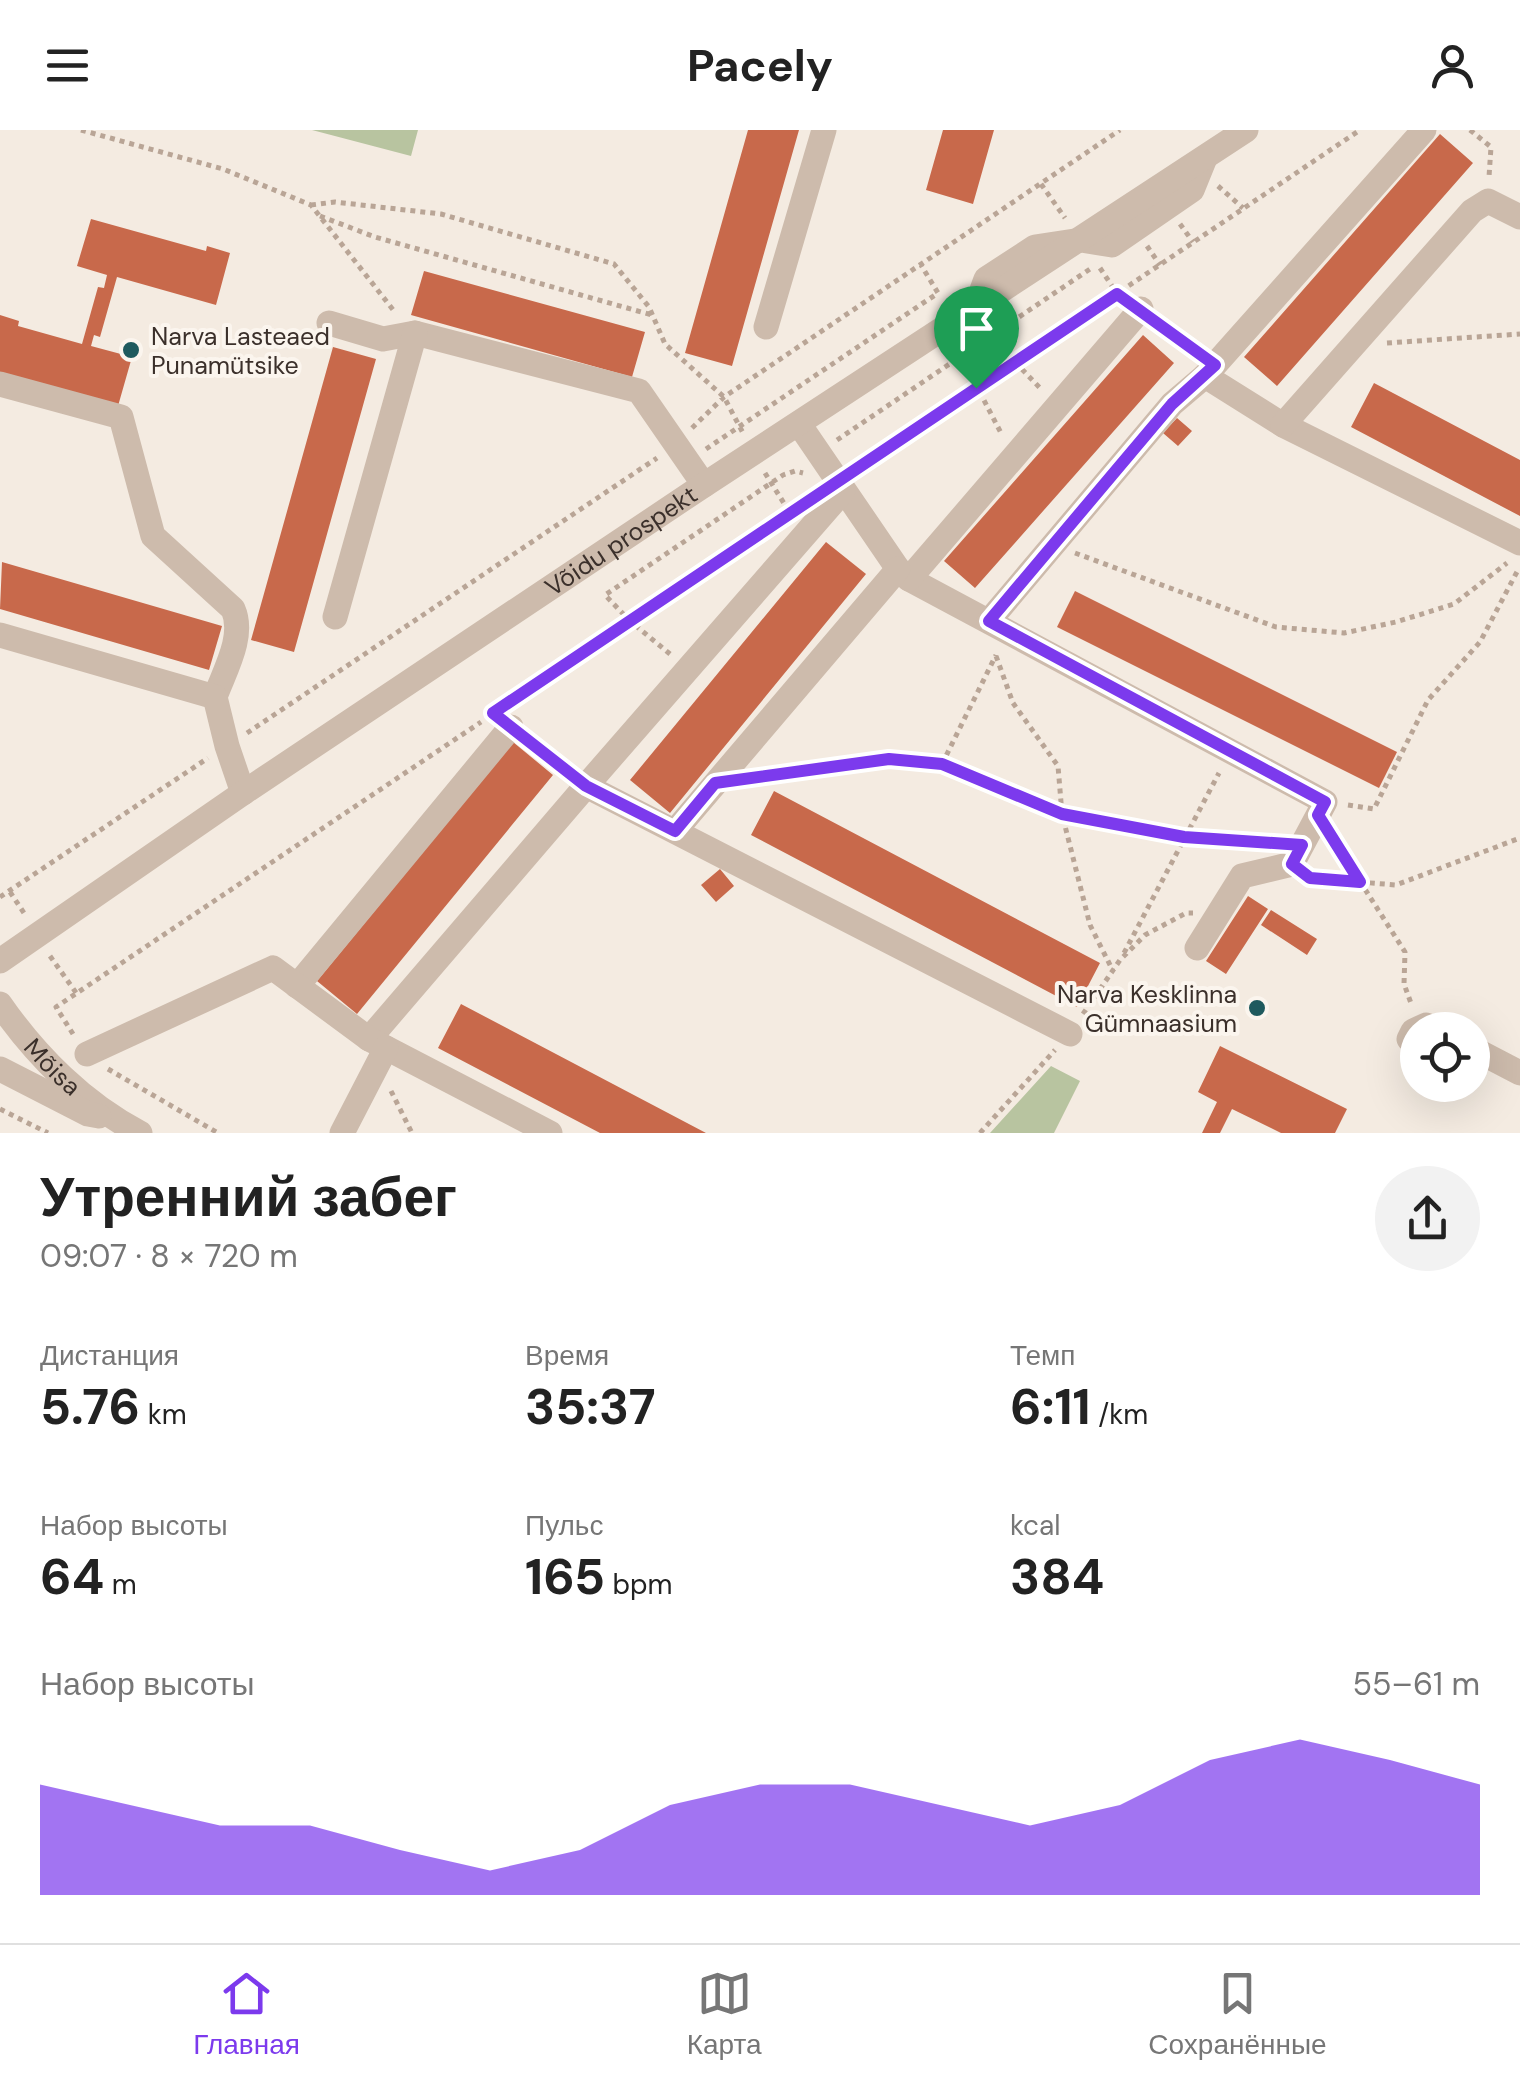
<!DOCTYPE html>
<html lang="ru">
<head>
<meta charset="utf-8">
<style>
  body { margin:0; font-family:"DM Sans",sans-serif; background:#f2f2f2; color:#222; height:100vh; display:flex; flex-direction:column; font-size:38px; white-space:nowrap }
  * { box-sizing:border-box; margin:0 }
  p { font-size:32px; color:#767676 }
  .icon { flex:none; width:55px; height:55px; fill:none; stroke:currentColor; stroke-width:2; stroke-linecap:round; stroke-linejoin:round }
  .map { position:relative; height:1003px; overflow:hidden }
  .sheet { display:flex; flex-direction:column; background:#fff; flex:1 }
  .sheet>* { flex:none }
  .tools { position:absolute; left:1400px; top:882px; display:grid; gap:20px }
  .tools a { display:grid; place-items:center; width:90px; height:90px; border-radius:50%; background:#fff; box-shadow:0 10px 40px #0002; font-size:50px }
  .pin { position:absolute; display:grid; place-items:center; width:85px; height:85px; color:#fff; margin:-102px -42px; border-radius:50% 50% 50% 0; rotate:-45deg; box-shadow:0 0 10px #0007 }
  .pin .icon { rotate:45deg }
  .round { display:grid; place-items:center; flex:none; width:105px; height:105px; border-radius:52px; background:#f2f2f2 }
  .overview { display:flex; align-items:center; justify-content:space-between; height:170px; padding:0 40px }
  h1 { font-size:55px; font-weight:700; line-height:75px }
  .metrics { display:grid; grid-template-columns:repeat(3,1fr); gap:15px; height:170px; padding:10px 40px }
  .metrics div { display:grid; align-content:center }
  .metrics b { font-size:50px; font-weight:700 }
  .metrics small { font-size:28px; font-weight:400 }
  .metrics p { font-size:28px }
  .chart { height:280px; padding:20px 40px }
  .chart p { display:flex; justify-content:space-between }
  .chart svg { width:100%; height:180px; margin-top:10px; fill:#7c3aed; opacity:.7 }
  header { display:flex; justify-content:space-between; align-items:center; height:130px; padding:0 40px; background:#fff; font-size:45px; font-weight:700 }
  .tab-bar { display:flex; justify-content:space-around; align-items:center; height:140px; border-top:2px solid #e0e0e0; background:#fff; font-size:28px; color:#767676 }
  .tab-bar a { display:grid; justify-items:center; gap:5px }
  .tab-bar .on { color:#7c3aed }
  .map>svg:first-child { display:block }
</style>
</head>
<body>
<header><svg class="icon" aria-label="menu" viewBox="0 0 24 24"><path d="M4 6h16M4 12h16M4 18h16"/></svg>Pacely<svg class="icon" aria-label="person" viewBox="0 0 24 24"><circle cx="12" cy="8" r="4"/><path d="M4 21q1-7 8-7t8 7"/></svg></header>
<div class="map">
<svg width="1520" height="1003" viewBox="0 0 1520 1003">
  <rect width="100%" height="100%" fill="#f4ebe1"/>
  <!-- green -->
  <path fill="#b8c4a0" d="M312,0H418L411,26Z
    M1051,936L1080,951L1054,1003H990Z"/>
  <!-- building -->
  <path fill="#c8694b" d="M748,0H799L732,236L685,223Z
    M943,0H994L973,74L926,60Z
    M1440,4L1473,33L1277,256L1244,227Z
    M91,89L206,121L207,116L230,123L216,175L117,147L100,207L94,205L91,216L132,227L118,276L0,243V185L19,191L18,196L82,214L98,157L104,158L107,145L77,136Z
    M424,141L645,202L632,247L411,185Z
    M1143,205L1174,233L975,458L944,431Z
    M333,217L376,229L294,522L251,510Z
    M1374,253L1520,330V386L1351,297Z
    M1177,288L1192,301L1178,316L1163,303Z
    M826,412L866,444L670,683L630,650Z
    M2,432L222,496L209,540L0,479Z
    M1075,461L1397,622L1379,658L1057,497Z
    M513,612L553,645L357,884L317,851Z
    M774,661L1100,833L1077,877L751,705Z
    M720,739L734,756L716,772L701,755Z
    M1248,766L1268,779L1226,844L1206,831Z
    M1271,780L1317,809L1307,825L1261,795Z
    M461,874L706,1003H600L438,918Z
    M1220,916L1347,979L1335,1003H1281L1232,979L1220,1003H1202L1217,972L1198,962Z"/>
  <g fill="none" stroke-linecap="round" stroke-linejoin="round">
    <!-- path -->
    <path stroke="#b9a596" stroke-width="5" stroke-dasharray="5 5" stroke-linecap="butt" d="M81,0L223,39L311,75L394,181
      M1470,0L1491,17L1489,47
      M1041,54L1065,88
      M1218,56L1243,78
      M311,75L335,72L441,84L614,134L649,177L665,214L724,267L743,303
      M320,86L375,107L652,185
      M1180,94L1193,112
      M1147,116L1160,135
      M1100,138L1116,162
      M1158,192L1197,221
      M1387,213L1520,204
      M961,226L1001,303
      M1015,232L1041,259
      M692,298L724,267L1120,0
      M837,310L1093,137
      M706,319L938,163L921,135
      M855,340L1360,0
      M765,343L790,383
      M1075,423L1276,497L1344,503L1396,492L1454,474L1507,433
      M670,524L630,491L605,465L783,345L795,341L803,343
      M996,526L1013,573L1058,636L1062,684L1090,795L1113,841
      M511,571L788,385
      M247,603L657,328
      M529,611L568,641
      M942,634L996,525
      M754,648L889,629L942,634L1062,684L1184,707L1269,713
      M1348,675L1374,679L1428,570L1480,512L1519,438
      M1333,709L1405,822L1404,854L1412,876
      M1310,748L1396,755L1520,708
      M10,762L26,786
      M0,767L208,628
      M1124,823L1219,643
      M50,826L77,864
      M1083,884L1120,830L1145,805L1186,783H1193
      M73,904L56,877L481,592
      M108,939L218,1003
      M391,961L412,1003
      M0,979L48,1003
      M980,1003L1055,920"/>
    <!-- minor -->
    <g stroke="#cdbbac" stroke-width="25">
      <path d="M975,179L986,149L1035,117L1081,110L1112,115L1192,60L1205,28"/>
      <path d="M329,193L383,209L415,203L639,261L704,355"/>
      <path d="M766,197L824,0"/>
      <path d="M1205,246L1283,295L1520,413"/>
      <path d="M0,254L121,287L153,406L233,479C245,506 225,540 215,567"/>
      <path d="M799,294L898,439L909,449L1325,672L1292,734L1242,746L1197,818"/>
      <path d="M1283,295L1472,81L1488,71L1520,87"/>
      <path d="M909,449L1141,179"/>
      <path d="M335,487L415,203"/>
      <path d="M989,491L1172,274L1205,246L1424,0"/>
      <path d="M0,505L215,567L227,616L243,663"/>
      <path d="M586,656L843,361"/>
      <path d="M675,701L898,439"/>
      <path id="s1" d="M0,831L243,663L704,355L1246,0"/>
      <path d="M297,856L511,597"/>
      <path id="s2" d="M0,874C36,926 84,974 140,1003"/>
      <path d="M369,909L586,656L1070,904"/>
      <path d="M1409,909L1413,901L1426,895L1437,900"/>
      <path d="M1472,918L1520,943"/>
      <path d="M87,924L273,838L369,909L550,1003"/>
      <path d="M0,939L88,984L99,986"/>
      <path d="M342,1003L386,918"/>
    </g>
  </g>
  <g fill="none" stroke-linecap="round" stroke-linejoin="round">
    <!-- route casing -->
    <g stroke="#fff" stroke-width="20">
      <path id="route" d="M1117,164L1215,235L1172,274L989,491L1325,672L1318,685L1360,752L1310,748L1292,734L1302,715L1184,707L1062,684L942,634L889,629L715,653L675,701L586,656L493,583Z"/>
    </g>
    <!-- route -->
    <use href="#route" stroke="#7c3aed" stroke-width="12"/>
  </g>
  <!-- markers -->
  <g fill="#1f5a5e" stroke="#fbf5ee" stroke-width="4">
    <circle cx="131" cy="220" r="10"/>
    <circle cx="1257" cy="878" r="10"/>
  </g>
  <g text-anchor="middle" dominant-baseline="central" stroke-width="8" stroke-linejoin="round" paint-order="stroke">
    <!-- poi labels -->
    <g font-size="25" fill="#3b302b" stroke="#fbf5ee" text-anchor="start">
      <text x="151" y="206">Narva Lasteaed<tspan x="151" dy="29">Punamütsike</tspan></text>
      <text x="1237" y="864" text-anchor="end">Narva Kesklinna<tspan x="1237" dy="29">Gümnaasium</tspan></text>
    </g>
    <!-- street labels -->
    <g font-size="25" fill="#3b302b" stroke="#fbf5ee">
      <text stroke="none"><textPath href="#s1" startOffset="750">Võidu prospekt</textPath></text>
      <text stroke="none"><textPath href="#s2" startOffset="82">Mõisa</textPath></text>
    </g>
  </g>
</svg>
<div class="tools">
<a><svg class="icon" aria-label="locate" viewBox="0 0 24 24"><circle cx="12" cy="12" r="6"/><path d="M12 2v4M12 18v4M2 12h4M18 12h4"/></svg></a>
</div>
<div class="pin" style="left:976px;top:258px;background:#1e9e55"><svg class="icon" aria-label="arrive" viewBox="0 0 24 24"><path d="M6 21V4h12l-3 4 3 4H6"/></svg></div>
</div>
<section class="sheet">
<div class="overview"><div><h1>Утренний забег</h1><p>09:07 · 8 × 720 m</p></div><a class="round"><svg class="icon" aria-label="share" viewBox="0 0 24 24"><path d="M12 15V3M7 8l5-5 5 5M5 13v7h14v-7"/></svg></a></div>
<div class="metrics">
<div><p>Дистанция</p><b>5.76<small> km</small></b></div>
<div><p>Время</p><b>35:37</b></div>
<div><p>Темп</p><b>6:11<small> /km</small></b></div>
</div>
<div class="metrics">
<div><p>Набор высоты</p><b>64<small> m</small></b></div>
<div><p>Пульс</p><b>165<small> bpm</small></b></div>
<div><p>kcal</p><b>384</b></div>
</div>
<div class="chart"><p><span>Набор высоты</span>55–61 m</p>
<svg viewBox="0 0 160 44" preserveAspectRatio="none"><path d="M0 44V17L10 22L20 27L30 27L40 33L50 38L60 33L70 22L80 17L90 17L100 22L110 27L120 22L130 11L140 6L150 11L160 17V44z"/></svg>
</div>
</section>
<nav class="tab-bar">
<a class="on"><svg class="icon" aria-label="home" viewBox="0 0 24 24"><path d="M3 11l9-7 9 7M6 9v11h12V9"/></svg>Главная</a>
<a><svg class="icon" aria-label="map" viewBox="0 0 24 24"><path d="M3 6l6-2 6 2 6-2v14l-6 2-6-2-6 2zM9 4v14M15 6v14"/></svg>Карта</a>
<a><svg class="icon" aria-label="saved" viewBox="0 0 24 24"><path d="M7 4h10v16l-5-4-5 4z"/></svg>Сохранённые</a>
</nav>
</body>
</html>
